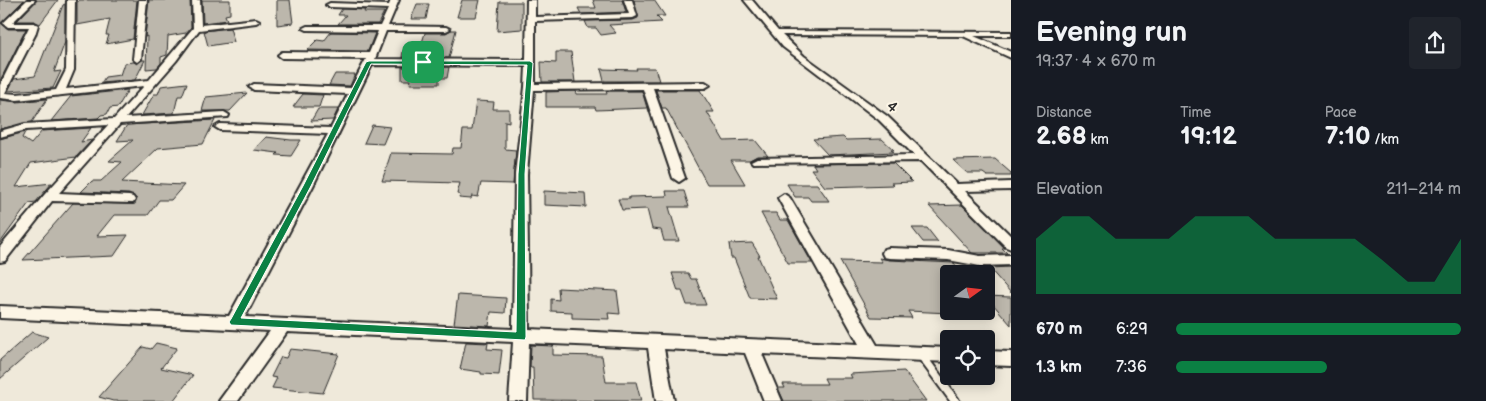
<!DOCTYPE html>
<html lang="en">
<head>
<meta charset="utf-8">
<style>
  body { margin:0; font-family:"Balsamiq Sans",sans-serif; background:#20242c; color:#f1f3f6; height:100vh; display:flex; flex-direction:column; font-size:19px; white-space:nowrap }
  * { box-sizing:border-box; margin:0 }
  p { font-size:16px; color:#9ea1a6 }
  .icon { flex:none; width:28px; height:28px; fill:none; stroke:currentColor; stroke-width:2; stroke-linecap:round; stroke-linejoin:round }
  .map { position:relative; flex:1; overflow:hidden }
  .panel { display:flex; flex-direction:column; background:#171b24; width:475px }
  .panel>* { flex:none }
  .needle { width:32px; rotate:75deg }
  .controls { position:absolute; left:940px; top:265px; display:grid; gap:10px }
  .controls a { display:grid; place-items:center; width:55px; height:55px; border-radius:5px; background:#171b24; box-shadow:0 2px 12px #0003; font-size:25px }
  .pin { position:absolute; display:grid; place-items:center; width:42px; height:42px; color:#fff; margin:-21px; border-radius:10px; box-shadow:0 2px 8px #0006 }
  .round { display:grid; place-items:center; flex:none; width:52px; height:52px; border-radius:5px; background:#20242c }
  .summary { display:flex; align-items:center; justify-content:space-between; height:85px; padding:0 25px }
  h1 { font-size:28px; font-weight:800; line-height:38px }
  .metrics { display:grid; grid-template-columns:repeat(3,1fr); gap:8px; height:85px; padding:5px 25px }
  .metrics div { display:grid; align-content:center }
  .metrics b { font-size:25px; font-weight:800 }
  .metrics small { font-size:14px; font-weight:400 }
  .metrics p { font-size:14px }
  .chart { height:140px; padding:10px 25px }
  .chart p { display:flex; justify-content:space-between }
  .chart svg { width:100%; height:90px; margin-top:5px; fill:#0b8043; opacity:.7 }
  ul { padding:0 25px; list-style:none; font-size:16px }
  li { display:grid; grid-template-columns:80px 60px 1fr; align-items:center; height:38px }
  li i { height:12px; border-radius:6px; background:#0b8043 }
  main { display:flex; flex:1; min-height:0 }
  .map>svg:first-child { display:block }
</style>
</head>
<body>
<main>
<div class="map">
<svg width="1011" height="401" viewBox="0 0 1011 401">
  <rect width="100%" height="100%" fill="#efe9da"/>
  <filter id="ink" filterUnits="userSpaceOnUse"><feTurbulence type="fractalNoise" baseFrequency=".02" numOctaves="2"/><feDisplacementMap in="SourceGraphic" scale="10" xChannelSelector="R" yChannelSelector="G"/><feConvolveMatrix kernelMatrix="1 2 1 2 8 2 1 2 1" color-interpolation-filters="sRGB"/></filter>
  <g filter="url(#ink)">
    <!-- building -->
    <path fill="#bcb7ac" stroke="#2b2b2b" d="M0,0H24L1,23L8,29H26L0,81Z
      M37,0H58L40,24L34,21H17Z
      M80,0H137L133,39L106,44L109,35H106L110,19L77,25V2Z
      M149,0H190L191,27L186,33L168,36L167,55L161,57V63L157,68L146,69L147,36L145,37Z
      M202,0H230V14L225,15L227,20L203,23Z
      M277,0H290L293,23L277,25Z
      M462,0H480L476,17H457Z
      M593,0H622L626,12L581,14L578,8H596Z
      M634,0H654L665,16H656L662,22L609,25L616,33L601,35L596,28H588L585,21L633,20L638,18Z
      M499,2H522V29L497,31Z
      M65,4V42L54,72L61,71L53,88L8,91L14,79L35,76L63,5Z
      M417,4H429L426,19H411Z
      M342,9L365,10L364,12H384L378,24H338L346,15H338Z
      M230,28L234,42L208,46L204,31Z
      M451,30H456L449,58L402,57L403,51L419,52L425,33H446Z
      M331,32L375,33L368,51L307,50L317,40L324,41Z
      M556,52H571L575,82H542L541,62L556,63Z
      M142,60H145L135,80L101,83L105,77L120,75L124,63L134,62L137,64Z
      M402,67H449L447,78H439V84H410L411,80H402Z
      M636,68H655L659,81H604L601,69L637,70Z
      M335,74H355L350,86L329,85Z
      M187,83L182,96H178L174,113L142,115L154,94H158L161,86Z
      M128,90L118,107L110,108L107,114L101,115L98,118L51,121L71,96Z
      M656,90H700L714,112H707L724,141L755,140L768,156H757L750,160H731L745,184H707L666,108H662Z
      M576,91L577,94H607L606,91H642L647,108L596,110L595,107H546V92Z
      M247,93L230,111H202L206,97Z
      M303,94L323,95L319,107H293Z
      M47,99L32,122L0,129V100L17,102Z
      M476,101L494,102L493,109H509V122L505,121V149L516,150L513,184L481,183L478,197L472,196L471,199L459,198L460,195L457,194L460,183L382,181L391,153L452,154L453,148H461L463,130H472Z
      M318,109H338L333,120L311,121Z
      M215,120L203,144L158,148L122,182L184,185L171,200H159L148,215H114L97,236L128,235L114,256L23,260L73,203L135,204L137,199L129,194L81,192L92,181H101L122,162L109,161L133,140L117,141L127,125Z
      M372,125L390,127L383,144L364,143Z
      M91,128L81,142L92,140L76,157L31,163L16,187L52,183L36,202L29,203L0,243V139L25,132L22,138L31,144L42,131Z
      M266,137L291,140H301L291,156L276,155L278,153L254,150Z
      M843,137L846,140L882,139L894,150H891L894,152L828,155L813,139Z
      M995,159L1011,173V176H987L983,173H967L953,160Z
      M893,163L912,182L891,183L894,185L825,187L811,169H816L813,164Z
      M787,184H817L829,201H811L808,197H795Z
      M544,191L585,193L586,207L544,205Z
      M666,191H684L689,207H669L679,241H664L661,230L652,229L647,209L622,210L618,199H629V197L667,196Z
      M962,205L1005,248H1002L1007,253H972L929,206Z
      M761,213H776L780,220H788L812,263H788Z
      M912,228H927L938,242H923Z
      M752,243L760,256H758L777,299L750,298L734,258H731L729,244Z
      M879,258L889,260L954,263L963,274H949V313L908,311L912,318L871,317L840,261L882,262Z
      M1011,267V293L989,268Z
      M672,273H688L691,279H696L706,305H687L682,291H678Z
      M558,288L617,291L620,314L608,313L609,319L572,318V312L551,311V299L559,300Z
      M458,295L506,298L505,313L491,312L489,326L454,324Z
      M986,296L1011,297V325Z
      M32,332L48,337L0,379V360Z
      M466,342L488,343L487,349L502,350L499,375L481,374V372L460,369Z
      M156,343L177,348L161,368L193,375L173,401H113L99,397L143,347L151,349Z
      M531,345L553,346V355L602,356L606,382H636L641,401L534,400L533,367H530Z
      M290,349L339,354L323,393L272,388L277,378L271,377L281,357L286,358Z
      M904,371L926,401H784L778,388H785L783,384H827L824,378H852L850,374Z"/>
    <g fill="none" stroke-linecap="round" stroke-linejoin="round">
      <!-- service casing -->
      <g stroke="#2b2b2b" stroke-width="12">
        <path id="service" d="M921,355L955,401"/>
      </g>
      <!-- minor casing -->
      <g stroke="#2b2b2b" stroke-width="4">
        <path id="minor" d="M27,0H35L12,23H34L38,25L35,35L5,93L17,94L56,90L66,70L67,0H75L74,70L66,89L149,80L193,28L192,0H200L201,25L256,19L260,21L256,23L199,30L176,61L126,118L224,112L229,115L228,117L120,124L59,193L129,196L133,197L135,200L133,203L52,201L5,261L0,262V247L45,194L108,125L26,130L0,137V131L25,124L114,119L144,86L17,100L0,98V85L29,27H8L3,23Z
          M139,0H147L141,59L137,62L133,59Z
          M391,0H399L388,26L446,27L450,29L446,31H386L375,59L526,60L527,0H535V17L629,14L624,0H632L637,16L633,18L535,21V84L705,82L710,85L705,88H653L685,178L679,182L673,178L643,89L534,90L527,174L529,329L859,344L778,198L784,194L790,198L877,345L949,348V362L762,354L782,401H764L745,353L664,349L674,401H656L648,348L529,343L527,401H509L513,342L287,332L238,401H219L270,331L0,318V306L229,316L328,134L220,130L215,127L220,124L331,128L348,94L254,90L249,87L254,84L351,88L366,59L282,58L278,55L282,52L369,53L378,31L307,30L303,28L307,26H380L388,9L330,7L326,5L330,3L389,5ZM372,65L526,66L525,87L515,174L513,329L245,317L313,186Z
          M744,0H752L778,31L1011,32V36H974L1011,52V58L963,36L782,35L804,56L887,116L957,184L1011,182V190L965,191L1011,236V249L1006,247L921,161L753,163L751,161L757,158L914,155L879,120L783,47Z
          M889,248L948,250L980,256L1011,255V265L980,266L948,260L889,258L884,257L882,253L884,249Z
          M986,351L1011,352V366L986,365Z"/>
      </g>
      <!-- service -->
      <use href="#service" stroke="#fcf5e5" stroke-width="8"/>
      <!-- minor -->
      <use href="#minor" fill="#fcf5e5" fill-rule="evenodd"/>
    </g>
  </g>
  <!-- route -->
  <path fill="#0b8043" stroke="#fff" fill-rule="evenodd" d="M369,61H530L533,63L525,174L526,337L525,340L231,325L229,322L231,319L303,186L366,62ZM371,64L527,65L518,174L516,332L241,318L311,186Z"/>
  <g text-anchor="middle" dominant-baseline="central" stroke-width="4" stroke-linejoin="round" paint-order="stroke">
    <!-- street labels -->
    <g font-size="15" fill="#2b2b2b" stroke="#fcf5e5">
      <text transform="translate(892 107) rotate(41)">4</text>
    </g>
  </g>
</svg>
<div class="controls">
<a><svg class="needle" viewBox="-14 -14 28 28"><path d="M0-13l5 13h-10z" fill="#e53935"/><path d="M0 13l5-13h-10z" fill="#9ea1a6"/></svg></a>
<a><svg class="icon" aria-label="locate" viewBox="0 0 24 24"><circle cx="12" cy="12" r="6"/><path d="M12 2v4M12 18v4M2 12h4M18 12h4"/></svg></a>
</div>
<div class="pin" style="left:423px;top:62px;background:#1e9e55"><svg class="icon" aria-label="arrive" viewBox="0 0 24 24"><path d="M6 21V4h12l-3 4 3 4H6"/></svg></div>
</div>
<section class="panel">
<div class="summary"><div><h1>Evening run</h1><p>19:37 · 4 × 670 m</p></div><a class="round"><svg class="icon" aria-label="share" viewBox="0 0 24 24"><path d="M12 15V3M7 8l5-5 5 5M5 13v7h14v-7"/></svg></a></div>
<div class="metrics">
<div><p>Distance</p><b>2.68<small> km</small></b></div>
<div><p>Time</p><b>19:12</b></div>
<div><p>Pace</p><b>7:10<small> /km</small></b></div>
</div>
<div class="chart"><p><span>Elevation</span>211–214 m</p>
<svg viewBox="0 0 160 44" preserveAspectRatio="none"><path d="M0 44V17L10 6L20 6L30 17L40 17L50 17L60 6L70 6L80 6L90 17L100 17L110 17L120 17L130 27L140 38L150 38L160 17V44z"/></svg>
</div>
<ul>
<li><b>670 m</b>6:29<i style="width:100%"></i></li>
<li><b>1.3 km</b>7:36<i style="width:53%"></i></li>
</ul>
</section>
</main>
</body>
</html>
